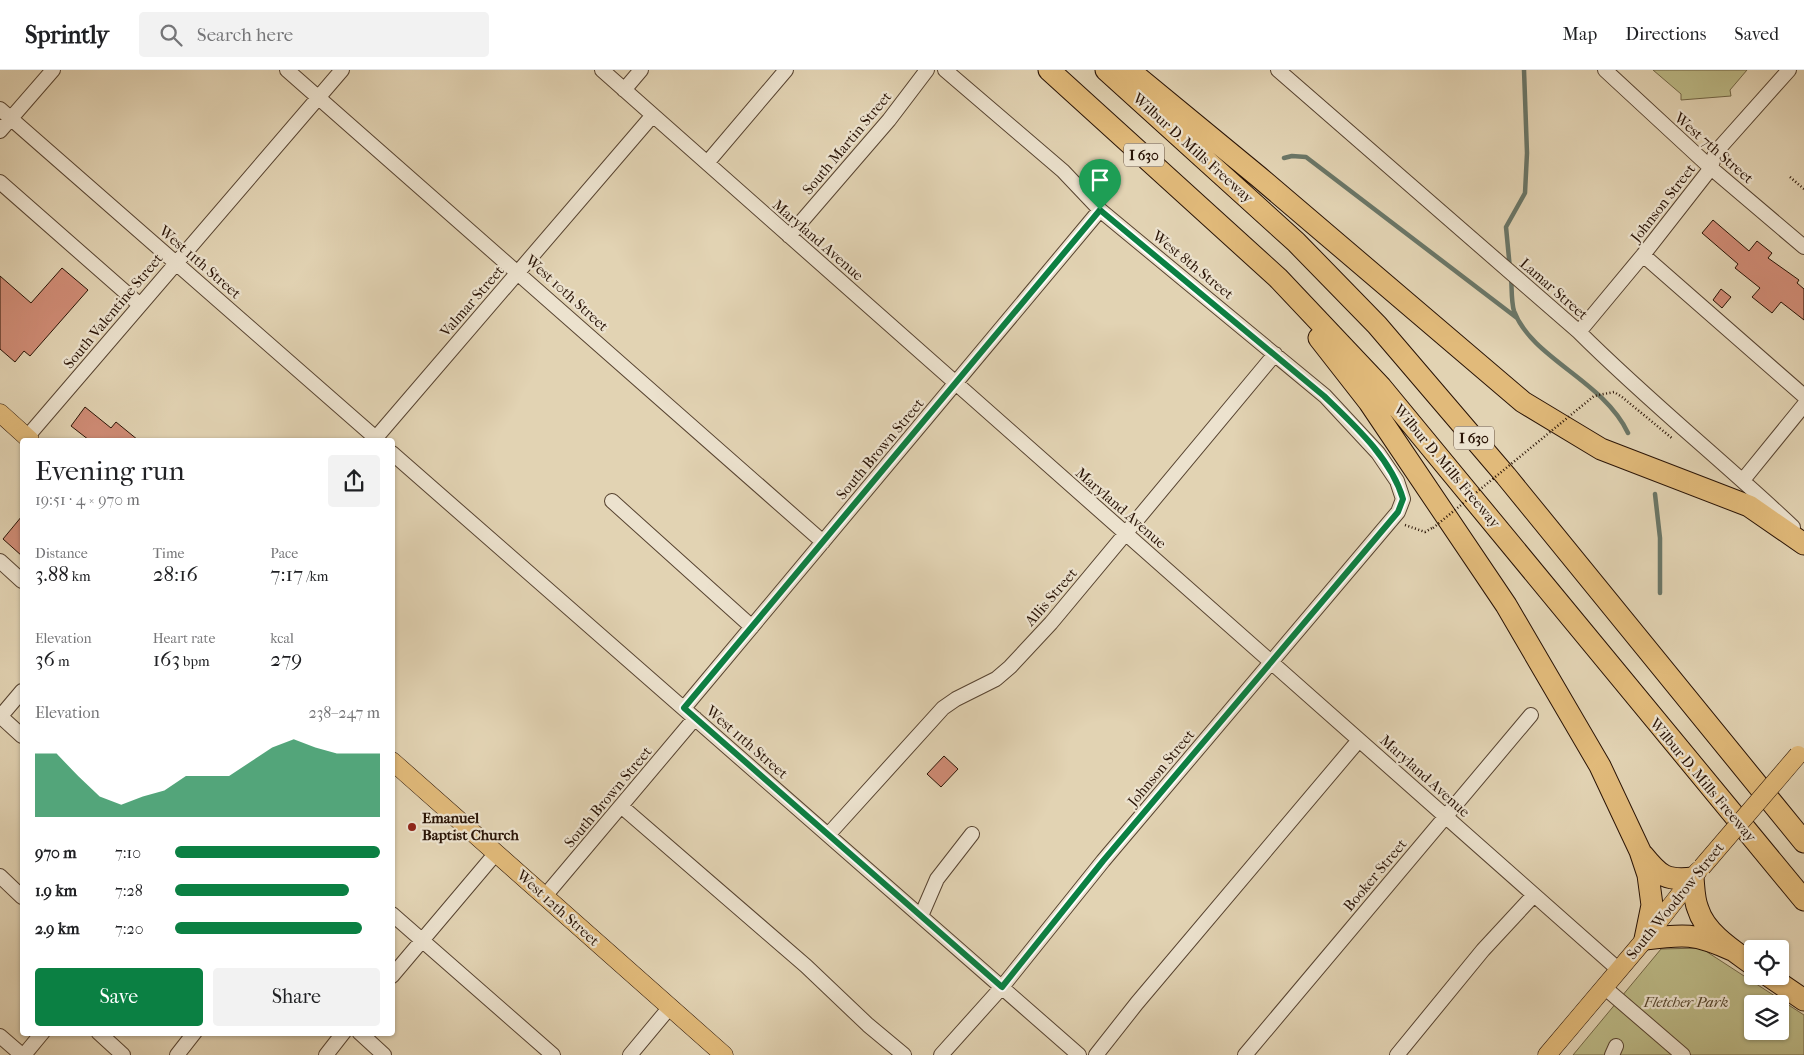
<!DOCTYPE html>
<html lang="en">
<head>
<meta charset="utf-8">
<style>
  body { margin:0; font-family:"IM FELL French Canon",serif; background:#f2f2f2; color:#202124; height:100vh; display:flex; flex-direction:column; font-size:19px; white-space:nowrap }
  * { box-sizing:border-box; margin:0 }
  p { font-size:16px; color:#757577 }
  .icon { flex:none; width:28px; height:28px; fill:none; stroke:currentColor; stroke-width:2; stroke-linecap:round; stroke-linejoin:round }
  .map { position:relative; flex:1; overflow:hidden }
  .panel { position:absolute; left:20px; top:368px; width:375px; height:598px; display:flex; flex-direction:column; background:#fff; border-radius:5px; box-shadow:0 1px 4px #0004 }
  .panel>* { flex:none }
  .fabs { position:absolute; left:1744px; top:870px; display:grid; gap:10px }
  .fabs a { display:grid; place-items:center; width:45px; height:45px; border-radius:5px; background:#fff; box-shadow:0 1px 4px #0004; font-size:25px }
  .pin { position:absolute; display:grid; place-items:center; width:42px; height:42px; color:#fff; margin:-51px -21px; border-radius:50% 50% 50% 0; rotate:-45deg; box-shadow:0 0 5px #0007 }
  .pin .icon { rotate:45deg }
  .round { display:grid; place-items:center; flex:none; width:52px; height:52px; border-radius:5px; background:#f2f2f2 }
  .summary { display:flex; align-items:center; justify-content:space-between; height:85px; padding:0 15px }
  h1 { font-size:28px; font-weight:600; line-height:38px }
  .stats { display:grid; grid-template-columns:repeat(3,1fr); gap:8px; height:85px; padding:5px 15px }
  .stats div { display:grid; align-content:center }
  .stats b { font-size:21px; font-weight:600 }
  .stats small { font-size:14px; font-weight:400 }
  .stats p { font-size:14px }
  .chart { height:140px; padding:10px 15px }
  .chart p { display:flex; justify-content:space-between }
  .chart svg { width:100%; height:90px; margin-top:5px; fill:#0b8043; opacity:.7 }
  .action { display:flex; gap:10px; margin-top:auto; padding:10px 15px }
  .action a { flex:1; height:58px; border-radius:5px; background:#0b8043; color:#fff; font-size:20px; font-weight:600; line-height:58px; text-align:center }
  .action a+a { background:#f2f2f2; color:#202124 }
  ul { padding:0 15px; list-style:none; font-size:16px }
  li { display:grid; grid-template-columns:80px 60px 1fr; align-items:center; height:38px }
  li i { height:12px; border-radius:6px; background:#0b8043 }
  header { display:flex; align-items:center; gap:30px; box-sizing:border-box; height:70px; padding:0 25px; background:#fff; border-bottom:1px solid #e0e0e0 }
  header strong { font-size:24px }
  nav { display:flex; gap:28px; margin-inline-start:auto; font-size:18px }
  .search { width:350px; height:45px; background:#f2f2f2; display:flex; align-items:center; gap:12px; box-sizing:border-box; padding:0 18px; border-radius:5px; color:#757577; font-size:19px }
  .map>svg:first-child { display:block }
</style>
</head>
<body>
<header>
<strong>Sprintly</strong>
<div class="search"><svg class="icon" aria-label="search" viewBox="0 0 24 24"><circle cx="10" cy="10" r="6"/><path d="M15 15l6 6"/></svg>Search here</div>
<nav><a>Map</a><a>Directions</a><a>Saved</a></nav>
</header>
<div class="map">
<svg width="1804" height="985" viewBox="0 0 1804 985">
  <rect width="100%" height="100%" fill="#e2d3b3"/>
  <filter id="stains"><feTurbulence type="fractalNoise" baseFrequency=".004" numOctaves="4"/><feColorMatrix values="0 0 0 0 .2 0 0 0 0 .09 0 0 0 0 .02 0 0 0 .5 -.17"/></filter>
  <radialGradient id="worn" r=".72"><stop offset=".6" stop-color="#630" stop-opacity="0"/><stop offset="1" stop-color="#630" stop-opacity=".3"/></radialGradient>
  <!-- green -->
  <path fill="#bcba87" stroke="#726646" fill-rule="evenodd" d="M1653,0H1747L1730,20L1731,26L1681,30V24Z
    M1701,878L1804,945V985H1573L1661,879ZM1752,934H1780V961H1752Z"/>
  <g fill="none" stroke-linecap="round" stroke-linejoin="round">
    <!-- stream -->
    <path stroke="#6a7667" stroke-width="4.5" d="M1284,88L1292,86L1306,87L1517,248
      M1510,199L1506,157L1525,123L1527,83L1524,0
      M1511,206C1512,217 1511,231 1514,241C1532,289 1603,310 1628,363
      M1655,424L1660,468V523"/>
  </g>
  <!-- building -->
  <path fill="#d08c76" stroke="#291305" d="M1713,150L1749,181L1757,171L1772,183L1768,188L1799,210L1797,213L1804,219V250L1781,232L1772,243L1752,227L1760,218L1735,198L1738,194L1702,163Z
    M62,198L88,220L30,286L24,281L15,292L0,279V206L31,233Z
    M1721,219L1731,227L1722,238L1713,230Z
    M85,337L111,358L116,352L138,370H89L71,356Z
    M22,446V486L3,469Z
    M944,686L958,699L941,717L927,704Z"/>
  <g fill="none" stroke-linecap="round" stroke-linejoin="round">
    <!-- minor casing -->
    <g stroke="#574330" stroke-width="16">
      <path id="minor" d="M287,0L823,472
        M602,0L1619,900
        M1278,0L1579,262C1647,330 1723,391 1793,457
        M1605,0L1711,98L1804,177
        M624,20L641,0
        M0,39L378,370
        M0,61L53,0
        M707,93L786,0
        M0,112L140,235
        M789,166L889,50L927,0
        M1643,185L1804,326
        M1579,262L1643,185L1711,98L1715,83L1789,0
        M27,367L342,0
        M374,370L653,45
        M392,383L1079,985
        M1743,410L1804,335
        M612,431L752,557
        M0,491L22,511
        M684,638L1100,140
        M0,646L22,666
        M0,647L22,621
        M621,736L806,896L868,955L904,985
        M828,765L943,638L956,629L996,609L1010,597L1051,553L1275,284
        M0,806L22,827
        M545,826L695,648
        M392,844L553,985
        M921,846L937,809L972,764
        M392,906L496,783
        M1604,917L1683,985
        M98,962L123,985
        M359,962L384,985
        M0,966L22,985
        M24,985L43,962
        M177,985L195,962
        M326,985L344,962
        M630,985L670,937
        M941,985L1002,917L1103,791L1398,442L1403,429L1397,411L1378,383L1325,326L1100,140L1063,101L945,0
        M1096,985L1137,933L1359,670
        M1245,985L1531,645
        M1397,985L1483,880L1534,825
        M1612,985L1616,976"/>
    </g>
    <!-- major casing -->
    <g stroke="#291305" stroke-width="19">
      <path id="major" d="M0,343L30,370
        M392,691L724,985
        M1547,985L1645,869L1698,801"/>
    </g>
    <!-- highway casing -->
    <g stroke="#291305" stroke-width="23">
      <path id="highway" d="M1049,0L1278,208L1381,317L1804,830
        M1106,0L1296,172L1377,255L1506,406L1804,772
        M1129,0L1259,107L1523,332L1601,379L1749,436L1804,474
        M1319,268L1369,332L1506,535L1600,696L1640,781L1648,805L1652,835L1645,869C1684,864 1695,863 1732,880
        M1643,785C1660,806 1666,811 1693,808C1694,818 1694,830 1698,839C1705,863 1734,881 1752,894
        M1769,906L1804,930"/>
    </g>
    <!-- path -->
    <path stroke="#291305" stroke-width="2.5" stroke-dasharray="1 2.5" stroke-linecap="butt" d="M1790,107L1804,119
      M1405,455L1425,462L1432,458"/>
    <!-- minor -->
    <use href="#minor" stroke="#ece2ce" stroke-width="14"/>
    <!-- major -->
    <use href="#major" stroke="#e1ba7a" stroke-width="18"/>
    <!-- highway -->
    <use href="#highway" stroke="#e1ba7a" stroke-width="21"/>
    <!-- major-bridge casing -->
    <g stroke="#291305" stroke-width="19" stroke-linecap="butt">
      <path id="major-bridge" d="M1702,797L1798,685"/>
    </g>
    <!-- path-bridge -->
    <path stroke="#291305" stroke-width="2.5" stroke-dasharray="1 2.5" stroke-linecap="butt" d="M1433,458L1594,326L1614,322L1622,327L1673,369"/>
    <!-- major-bridge -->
    <use href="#major-bridge" stroke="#e1ba7a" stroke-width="18"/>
  </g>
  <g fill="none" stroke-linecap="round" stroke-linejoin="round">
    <!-- route casing -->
    <g stroke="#fff" stroke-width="10">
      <path id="route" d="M1100,140L1324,326C1354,355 1391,388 1403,429L1398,442L1103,791L1002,917L684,638Z"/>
    </g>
    <!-- route -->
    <use href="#route" stroke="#0b8043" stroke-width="6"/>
  </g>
  <!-- markers -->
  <circle fill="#8f2418" stroke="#ece2ce" stroke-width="2" cx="412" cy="757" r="5"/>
  <g text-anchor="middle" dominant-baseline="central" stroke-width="4.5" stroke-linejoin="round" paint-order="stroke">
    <!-- shield labels -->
    <g fill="#ece2ce" stroke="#645141" stroke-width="1">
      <rect x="1124" y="73.5" width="40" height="23" rx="4"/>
      <rect x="1454" y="356.5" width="40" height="23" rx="4"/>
    </g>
    <g font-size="14" font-weight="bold" fill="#291305">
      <text x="1144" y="85">I 630</text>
      <text x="1474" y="368">I 630</text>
    </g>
    <!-- street labels -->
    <g font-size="15" fill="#291305" stroke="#ece2ce">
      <text transform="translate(847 73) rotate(-50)">South Martin Street</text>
      <text transform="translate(1193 78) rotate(42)">Wilbur D. Mills Freeway</text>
      <text transform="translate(1714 78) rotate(41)">West 7th Street</text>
      <text transform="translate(1663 133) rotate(-52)">Johnson Street</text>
      <text transform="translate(818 170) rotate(41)">Maryland Avenue</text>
      <text transform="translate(200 192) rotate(41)">West 11th Street</text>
      <text transform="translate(1193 195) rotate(39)">West 8th Street</text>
      <text transform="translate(1554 219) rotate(41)">Lamar Street</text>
      <text transform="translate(567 223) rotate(42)">West 10th Street</text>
      <text transform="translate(472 231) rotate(-49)">Valmar Street</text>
      <text transform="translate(113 241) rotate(-50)">South Valentine Street</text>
      <text transform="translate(880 379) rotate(-50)">South Brown Street</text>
      <text transform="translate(1447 396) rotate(50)">Wilbur D. Mills Freeway</text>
      <text transform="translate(1121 438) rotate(41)">Maryland Avenue</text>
      <text transform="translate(1051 527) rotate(-49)">Allis Street</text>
      <text transform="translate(747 672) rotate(41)">West 11th Street</text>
      <text transform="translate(1161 698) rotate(-50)">Johnson Street</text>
      <text transform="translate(1425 706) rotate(42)">Maryland Avenue</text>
      <text transform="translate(1703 710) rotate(50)">Wilbur D. Mills Freeway</text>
      <text transform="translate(608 727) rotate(-50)">South Brown Street</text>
      <text transform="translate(1375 805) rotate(-50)">Booker Street</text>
      <text transform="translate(1675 831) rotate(-51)">South Woodrow Street</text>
      <text transform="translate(558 838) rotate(42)">West 12th Street</text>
    </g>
    <!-- poi labels -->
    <g font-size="15" font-weight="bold" fill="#291305" stroke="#ece2ce" text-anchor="start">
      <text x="422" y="748">Emanuel<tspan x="422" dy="17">Baptist Church</tspan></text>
    </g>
    <!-- park labels -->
    <g font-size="15" font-style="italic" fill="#55452c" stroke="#ece2ce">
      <text x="1686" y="932">Fletcher Park</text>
    </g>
  </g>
  <rect width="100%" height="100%" filter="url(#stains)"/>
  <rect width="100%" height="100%" fill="url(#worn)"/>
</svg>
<div class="fabs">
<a><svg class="icon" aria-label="locate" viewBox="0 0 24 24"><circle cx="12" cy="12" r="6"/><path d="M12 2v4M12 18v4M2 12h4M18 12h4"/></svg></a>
<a><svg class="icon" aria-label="layers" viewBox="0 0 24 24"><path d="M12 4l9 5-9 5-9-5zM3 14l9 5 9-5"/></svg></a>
</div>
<div class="pin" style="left:1100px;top:140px;background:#1e9e55"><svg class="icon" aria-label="arrive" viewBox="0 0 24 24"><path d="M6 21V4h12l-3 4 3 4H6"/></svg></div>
<section class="panel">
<div class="summary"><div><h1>Evening run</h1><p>19:51 · 4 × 970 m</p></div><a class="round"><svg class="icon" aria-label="share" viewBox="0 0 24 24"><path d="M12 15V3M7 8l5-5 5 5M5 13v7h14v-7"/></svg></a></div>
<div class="stats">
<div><p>Distance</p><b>3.88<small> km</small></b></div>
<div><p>Time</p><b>28:16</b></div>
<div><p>Pace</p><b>7:17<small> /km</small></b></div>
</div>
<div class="stats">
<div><p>Elevation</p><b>36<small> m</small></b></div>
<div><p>Heart rate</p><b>163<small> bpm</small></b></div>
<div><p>kcal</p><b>279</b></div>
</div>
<div class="chart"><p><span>Elevation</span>238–247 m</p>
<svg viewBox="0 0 160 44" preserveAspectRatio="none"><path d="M0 44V13L10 13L20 24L30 34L40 38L50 34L60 31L70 24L80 24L90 24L100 17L110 10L120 6L130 10L140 13L150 13L160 13V44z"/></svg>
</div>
<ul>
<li><b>970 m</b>7:10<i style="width:100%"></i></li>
<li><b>1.9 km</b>7:28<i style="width:85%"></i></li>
<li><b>2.9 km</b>7:20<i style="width:91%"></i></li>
</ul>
<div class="action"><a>Save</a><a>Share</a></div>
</section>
</div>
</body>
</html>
